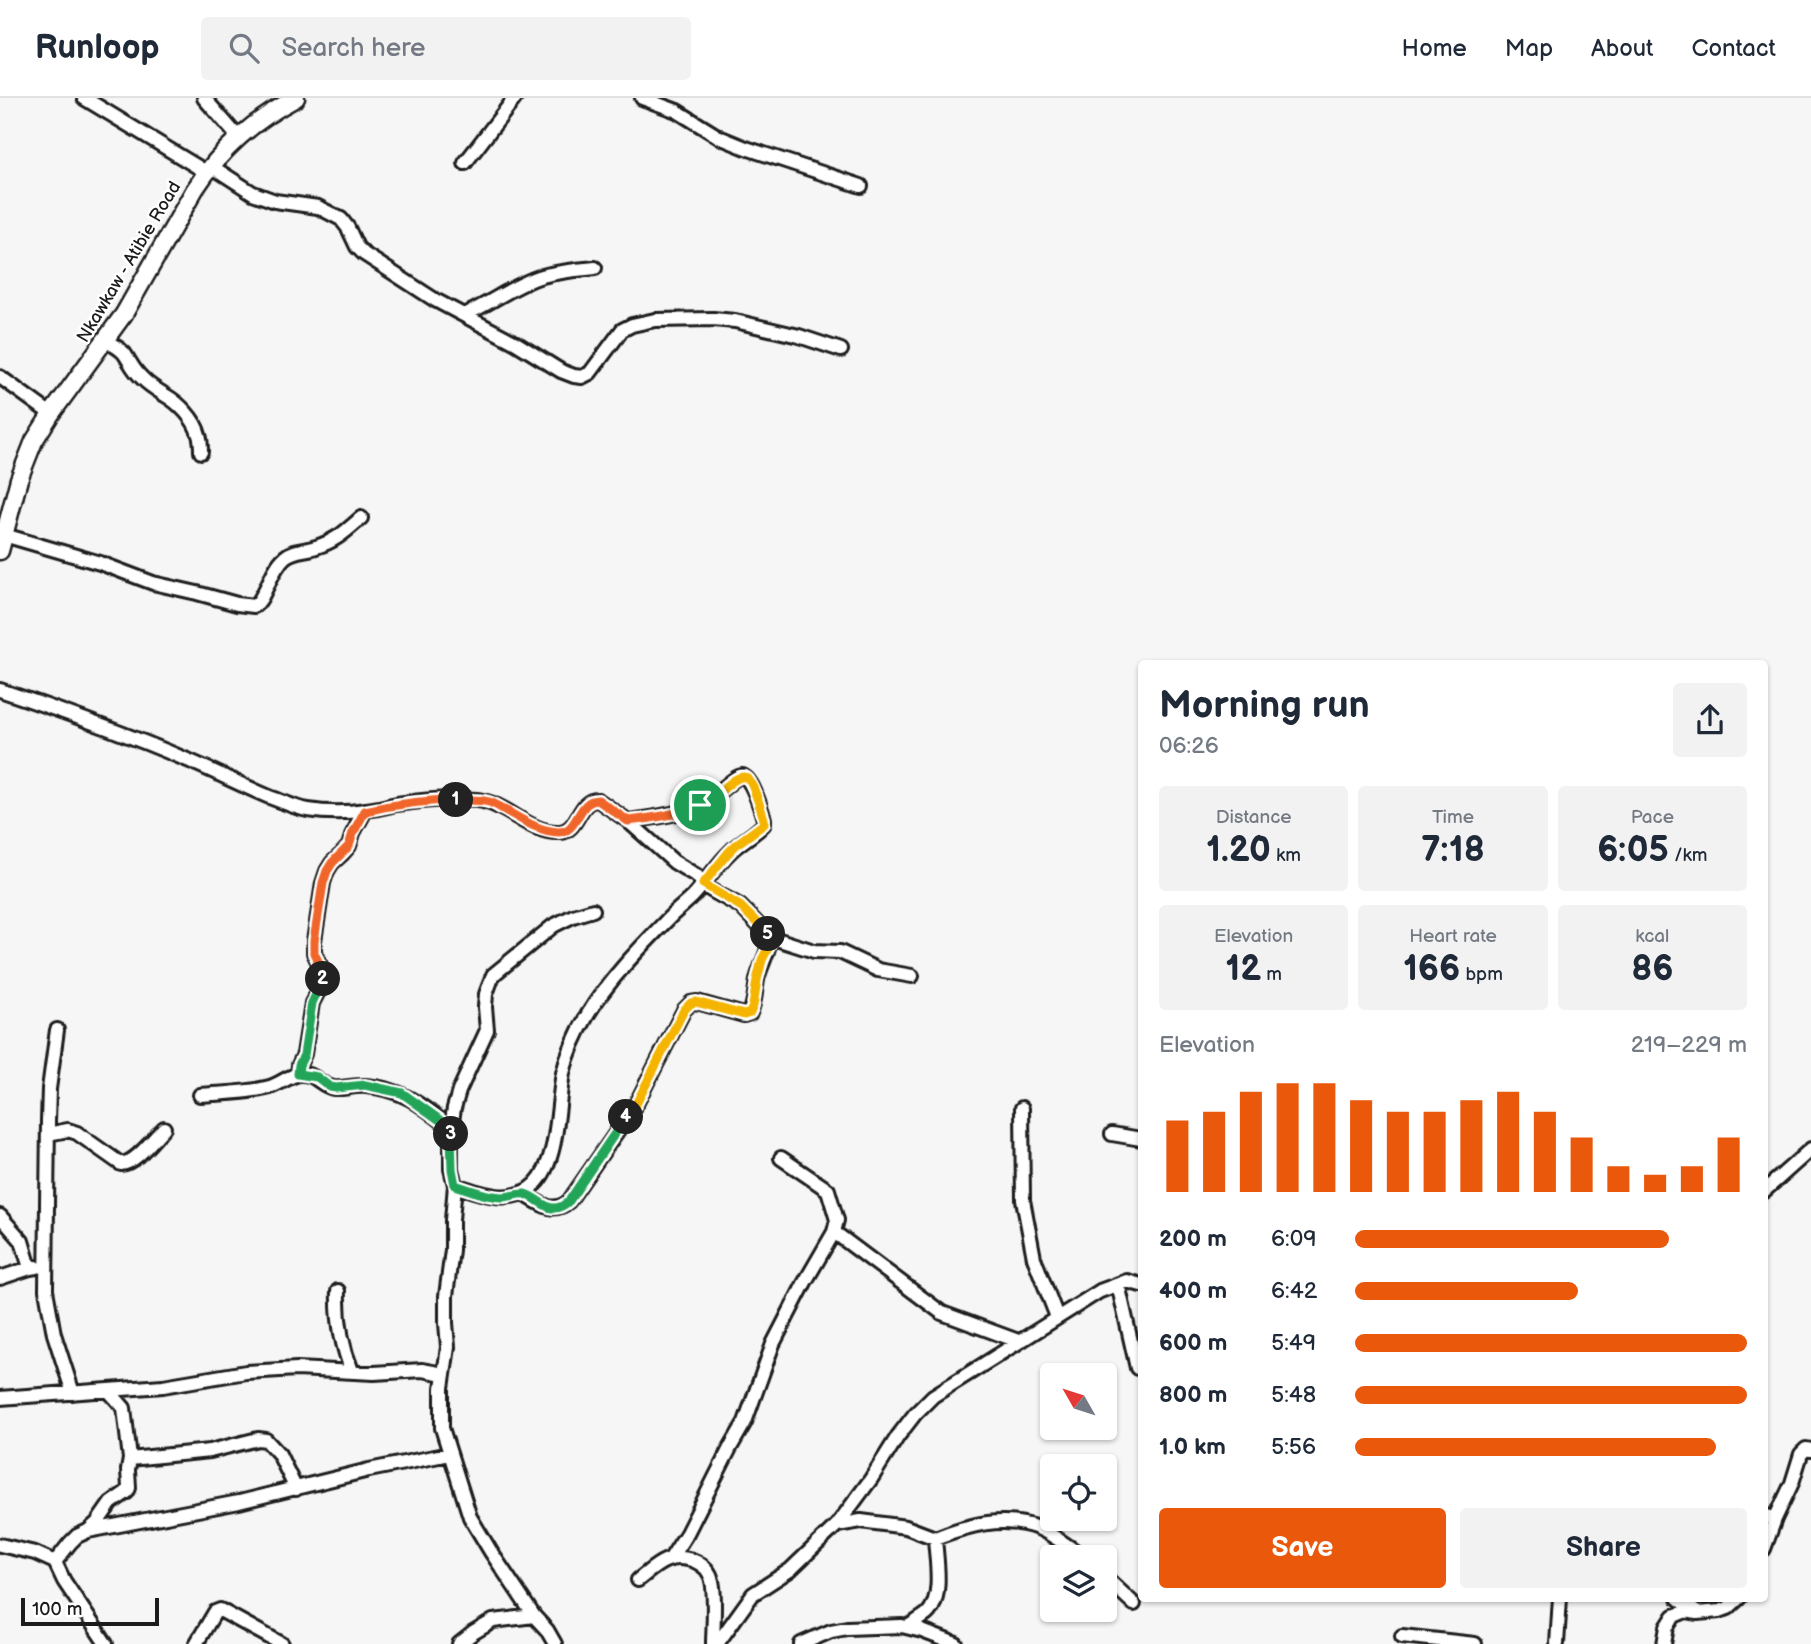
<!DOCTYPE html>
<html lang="en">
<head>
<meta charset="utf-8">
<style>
  body { margin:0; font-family:"Balsamiq Sans",sans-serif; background:#f2f2f3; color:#1f2937; height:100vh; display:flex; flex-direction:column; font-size:26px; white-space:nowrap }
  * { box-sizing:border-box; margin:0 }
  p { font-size:23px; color:#747a83 }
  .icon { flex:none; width:38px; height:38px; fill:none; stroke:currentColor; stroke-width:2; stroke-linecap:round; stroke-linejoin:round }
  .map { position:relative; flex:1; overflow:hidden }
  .side { position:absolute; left:1138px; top:562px; width:630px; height:942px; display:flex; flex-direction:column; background:#fff; border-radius:7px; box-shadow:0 2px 5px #0004 }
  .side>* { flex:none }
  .needle { width:46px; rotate:309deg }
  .fabs { position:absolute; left:1040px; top:1265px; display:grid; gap:14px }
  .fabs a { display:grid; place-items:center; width:77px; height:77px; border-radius:7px; background:#fff; box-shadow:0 2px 5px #0004; font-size:35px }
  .scale { position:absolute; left:21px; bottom:18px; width:138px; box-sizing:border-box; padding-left:7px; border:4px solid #1c1c1c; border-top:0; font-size:19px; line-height:24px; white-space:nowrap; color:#1c1c1c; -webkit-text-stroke:5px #fff; paint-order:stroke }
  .pin { position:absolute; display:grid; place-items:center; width:60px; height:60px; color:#fff; margin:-30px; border:4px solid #fff; border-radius:50%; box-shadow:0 2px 7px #0007 }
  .km { position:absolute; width:35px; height:35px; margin:-18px; border-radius:50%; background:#222; color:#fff; font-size:19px; line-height:35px; text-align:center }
  .round { display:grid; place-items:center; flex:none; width:74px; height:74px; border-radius:7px; background:#f2f2f3 }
  .headline { display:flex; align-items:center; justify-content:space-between; height:119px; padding:0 21px }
  h1 { font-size:38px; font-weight:600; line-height:52px }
  .stats { display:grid; grid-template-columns:repeat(3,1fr); gap:10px; height:119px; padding:7px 21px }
  .stats div { display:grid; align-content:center; border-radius:7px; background:#f2f2f3; text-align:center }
  .stats b { font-size:35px; font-weight:600 }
  .stats small { font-size:19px; font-weight:400 }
  .stats p { font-size:19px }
  .chart { height:196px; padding:14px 21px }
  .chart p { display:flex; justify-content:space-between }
  .chart svg { width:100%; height:126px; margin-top:7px; stroke:#ea580c; stroke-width:6 }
  .button { display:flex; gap:14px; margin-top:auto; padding:14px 21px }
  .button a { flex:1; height:80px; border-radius:7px; background:#ea580c; color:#fff; font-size:28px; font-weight:600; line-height:80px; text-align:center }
  .button a+a { background:#f2f2f3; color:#1f2937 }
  ul { padding:0 21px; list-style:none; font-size:23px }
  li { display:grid; grid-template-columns:112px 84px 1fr; align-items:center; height:52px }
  li i { height:18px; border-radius:9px; background:#ea580c }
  header { display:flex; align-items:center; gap:42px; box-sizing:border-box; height:98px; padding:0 35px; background:#fff; border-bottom:2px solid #e0e1e3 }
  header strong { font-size:33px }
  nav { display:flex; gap:38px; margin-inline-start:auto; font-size:24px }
  .search { width:490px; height:63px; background:#f2f2f3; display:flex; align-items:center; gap:18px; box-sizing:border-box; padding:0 24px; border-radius:7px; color:#747a83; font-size:26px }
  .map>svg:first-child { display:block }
</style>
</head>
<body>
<header>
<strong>Runloop</strong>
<div class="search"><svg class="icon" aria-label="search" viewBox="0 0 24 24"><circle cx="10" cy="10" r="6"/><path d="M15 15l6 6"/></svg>Search here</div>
<nav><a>Home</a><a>Map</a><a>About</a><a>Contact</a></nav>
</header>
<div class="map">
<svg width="1811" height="1546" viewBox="0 0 1811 1546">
  <rect width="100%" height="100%" fill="#f6f6f6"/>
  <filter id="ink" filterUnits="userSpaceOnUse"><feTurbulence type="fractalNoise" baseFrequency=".0143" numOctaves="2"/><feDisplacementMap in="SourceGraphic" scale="14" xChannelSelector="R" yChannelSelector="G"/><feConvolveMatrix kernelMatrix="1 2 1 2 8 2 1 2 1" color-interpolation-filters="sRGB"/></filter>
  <g filter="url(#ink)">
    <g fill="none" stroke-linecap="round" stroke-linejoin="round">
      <!-- minor casing -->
      <g stroke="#1c1c1c" stroke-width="18">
        <path id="minor" d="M84,0L206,74
          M204,0L238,39
          M642,0L677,13L719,39L746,50L861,88
          M465,65L515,0
          M211,68L253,95L275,103L318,109L341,121L348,130L357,149L364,156L435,202L516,245L561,273L574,278L582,279L590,275L622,232L632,227L655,222L713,221L735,223L799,238L841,252
          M464,217C490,206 512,188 539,179C557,173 576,172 595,170
          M106,243C112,246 119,250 124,255C131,265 133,272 143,281C150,288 157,292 165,297C179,305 195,321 199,337C201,342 201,348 201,354
          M0,279L51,316
          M4,437L100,465L153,485L197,495L237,506L254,508C265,502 270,472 285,459C294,451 305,453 316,449C336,443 346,433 361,420
          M0,592C62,613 125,635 185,661C214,673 243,688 272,700C284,704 295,710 308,712C326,715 347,715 366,712C377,711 387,708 397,706C423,702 451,700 477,702C507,705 529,736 560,734C579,733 578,701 598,702L628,723L674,764L697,778L703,786L711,792L740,808L770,839C770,853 760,867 757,882C755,893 755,904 750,915L744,917L697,904L691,905L684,912L636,1006L569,1103C552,1118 539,1104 522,1095
          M770,839L814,853L840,854L878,872L912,878
          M57,932L49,991L48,1023L46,1192L54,1236L73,1295
          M298,976L299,967L304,956L312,905L324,882L323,873L314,855V843L323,785L327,773L332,765L342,756L349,748L353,735L365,713
          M200,997C223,995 249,995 270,989C280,986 290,977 300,976C316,975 320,988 334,990C344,991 355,987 366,988C404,991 422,1008 451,1030
          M1022,1010L1023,1102L1034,1160L1057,1219
          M48,1036L68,1032L77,1035L121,1066C136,1065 153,1041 164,1030
          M1112,1036L1141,1041
          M455,1087C481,1095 512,1109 535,1086C559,1062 557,1008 563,975C568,954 577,935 588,916C609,881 641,849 670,819C677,812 686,805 693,798C707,783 717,766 731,753C741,743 754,737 764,726V721C761,712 752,679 742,678C735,678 715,699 707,703C682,717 655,719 628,723
          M1764,1093L1811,1051
          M0,1118L22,1143L30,1170
          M834,1134L942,1215L1018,1243
          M0,1180L30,1170L36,1169
          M1118,1186L1137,1270
          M338,1193C337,1222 341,1246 352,1273
          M0,1300L163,1288L246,1274L297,1271L374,1275L422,1272L444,1276
          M130,1361L210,1353L258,1341L266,1342L279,1356L296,1391
          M1764,1417L1775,1421L1764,1451
          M1775,1421L1792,1385L1801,1356L1806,1351L1811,1352
          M837,1427L861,1423L906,1429L935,1440C968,1427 1003,1417 1038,1430C1054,1437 1070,1450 1085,1460
          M88,1433L239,1404L369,1372L449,1356
          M0,1447L35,1455L55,1464L64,1483L106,1546
          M671,1460L687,1435L730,1350L745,1324L773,1246L805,1184L834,1134L837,1122L828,1092L781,1060
          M55,1464L70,1445L77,1438L88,1433L97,1425L111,1405L127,1394L129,1390L128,1372L130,1361L124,1310L109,1293
          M1104,1478L1134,1506
          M638,1482C656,1468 667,1455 692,1462C698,1464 706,1469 709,1475C717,1486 713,1531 713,1546
          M1678,1500L1697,1515
          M909,1528C915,1524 922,1520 927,1516C944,1500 936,1460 935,1440
          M1402,1538L1475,1546
          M196,1546L215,1514L220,1512L282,1546
          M459,1546L473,1535L493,1523L534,1518
          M555,1546L547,1532L534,1518L491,1454L470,1419L442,1330V1290L448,1249L446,1225V1198L452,1152V1122L455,1087L451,1071V1030L454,1010L459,993L487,932L485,909L486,896L493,877L553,828L573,818L593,812
          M717,1546L753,1496L790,1472L837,1427L871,1381L898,1338L915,1316L933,1298L1100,1193L1127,1183L1141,1187
          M801,1546L831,1533L847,1530L902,1528L922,1533L956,1546
          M1557,1546L1560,1500
          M1664,1546L1667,1529L1674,1518L1686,1513L1697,1515L1720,1513L1728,1510L1739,1500"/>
      </g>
      <!-- major casing -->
      <g stroke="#1c1c1c" stroke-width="21">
        <path id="major" d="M0,453L19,381L34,343L51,316L124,216L195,91C221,51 253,23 296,0"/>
      </g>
      <!-- minor -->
      <use href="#minor" stroke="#fff" stroke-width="12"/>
      <!-- major -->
      <use href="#major" stroke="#fff" stroke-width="16"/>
    </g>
  </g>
  <g fill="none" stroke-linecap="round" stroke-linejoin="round" filter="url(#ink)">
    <!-- split-1 casing -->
    <g stroke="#fff" stroke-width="14">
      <path id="split-1" d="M456,702C466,702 479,701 489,704C494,705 499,709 503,711C521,721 539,734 559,734C579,734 577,702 598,702L628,723C653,720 676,717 700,707"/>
    </g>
    <!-- split-2 casing -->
    <g stroke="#fff" stroke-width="14">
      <path id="split-2" d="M323,881V873L314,855V843L323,785L327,773L332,765L349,748L353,735L365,713C396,706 425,702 456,702"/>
    </g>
    <!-- split-3 casing -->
    <g stroke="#fff" stroke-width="14">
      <path id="split-3" d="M323,881L312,905L304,957L299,967L298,976L317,979L330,989L336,990L365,987L402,995L451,1030V1036"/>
    </g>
    <!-- split-4 casing -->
    <g stroke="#fff" stroke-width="14">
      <path id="split-4" d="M451,1036L452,1071L455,1087C470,1092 487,1099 503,1099C510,1099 518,1095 525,1096C543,1102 550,1120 569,1103L626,1019"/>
    </g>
    <!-- split-5 casing -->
    <g stroke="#fff" stroke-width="14">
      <path id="split-5" d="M626,1019L636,1006L684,912L691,905L696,904L744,917L750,915L753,908L757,882L762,862L770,846V839L768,836"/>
    </g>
    <!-- split-6 casing -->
    <g stroke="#fff" stroke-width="14">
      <path id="split-6" d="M700,707C705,704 710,702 714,699C721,694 738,674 747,680C753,684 761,712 764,721V726L738,745L728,755L703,786L740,808L768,836"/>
    </g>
    <!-- split-1 -->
    <use href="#split-1" stroke="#f0652b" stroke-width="9"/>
    <!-- split-2 -->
    <use href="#split-2" stroke="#f0652b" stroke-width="9"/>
    <!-- split-3 -->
    <use href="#split-3" stroke="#22a559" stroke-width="9"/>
    <!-- split-4 -->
    <use href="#split-4" stroke="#22a559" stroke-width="9"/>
    <!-- split-5 -->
    <use href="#split-5" stroke="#f5b400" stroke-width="9"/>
    <!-- split-6 -->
    <use href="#split-6" stroke="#f5b400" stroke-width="9"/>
  </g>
  <g text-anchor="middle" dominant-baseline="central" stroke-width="5" stroke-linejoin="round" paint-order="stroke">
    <!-- street labels -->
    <g font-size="18" fill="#1c1c1c" stroke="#fff">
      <text transform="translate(129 164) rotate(-59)">Nkawkaw - Atibie Road</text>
    </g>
  </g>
</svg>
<div class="fabs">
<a><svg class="needle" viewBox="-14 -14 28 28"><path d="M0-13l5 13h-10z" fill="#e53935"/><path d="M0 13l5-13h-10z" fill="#747a83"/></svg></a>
<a><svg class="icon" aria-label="locate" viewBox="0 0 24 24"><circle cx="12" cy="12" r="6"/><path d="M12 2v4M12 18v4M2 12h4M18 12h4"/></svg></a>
<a><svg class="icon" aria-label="layers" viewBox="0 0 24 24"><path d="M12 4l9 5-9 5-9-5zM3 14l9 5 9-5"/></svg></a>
</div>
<div class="scale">100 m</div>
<div class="pin" style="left:700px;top:707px;background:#1e9e55"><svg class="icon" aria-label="arrive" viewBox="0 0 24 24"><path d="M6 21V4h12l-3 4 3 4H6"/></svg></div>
<b class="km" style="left:456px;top:702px">1</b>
<b class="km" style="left:323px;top:881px">2</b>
<b class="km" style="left:451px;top:1036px">3</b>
<b class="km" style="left:626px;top:1019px">4</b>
<b class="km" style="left:768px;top:836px">5</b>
<section class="side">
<div class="headline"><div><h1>Morning run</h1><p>06:26</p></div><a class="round"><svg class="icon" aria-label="share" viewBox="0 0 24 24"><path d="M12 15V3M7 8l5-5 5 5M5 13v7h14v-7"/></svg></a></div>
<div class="stats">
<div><p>Distance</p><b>1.20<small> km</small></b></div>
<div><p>Time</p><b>7:18</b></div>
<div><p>Pace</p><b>6:05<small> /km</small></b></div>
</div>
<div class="stats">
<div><p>Elevation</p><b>12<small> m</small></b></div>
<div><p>Heart rate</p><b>166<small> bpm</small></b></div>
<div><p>kcal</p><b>86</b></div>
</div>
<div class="chart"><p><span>Elevation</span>219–229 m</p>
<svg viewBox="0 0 160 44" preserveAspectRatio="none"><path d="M5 44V19M15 44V16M25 44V9M35 44V6M45 44V6M55 44V12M65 44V16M75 44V16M85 44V12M95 44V9M105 44V16M115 44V25M125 44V35M135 44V38M145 44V35M155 44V25"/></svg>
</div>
<ul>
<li><b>200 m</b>6:09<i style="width:80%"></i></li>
<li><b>400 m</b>6:42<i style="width:57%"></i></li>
<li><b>600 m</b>5:49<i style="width:100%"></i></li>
<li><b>800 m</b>5:48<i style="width:100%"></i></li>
<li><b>1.0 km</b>5:56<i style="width:92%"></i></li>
</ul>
<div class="button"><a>Save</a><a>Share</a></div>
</section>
</div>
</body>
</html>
